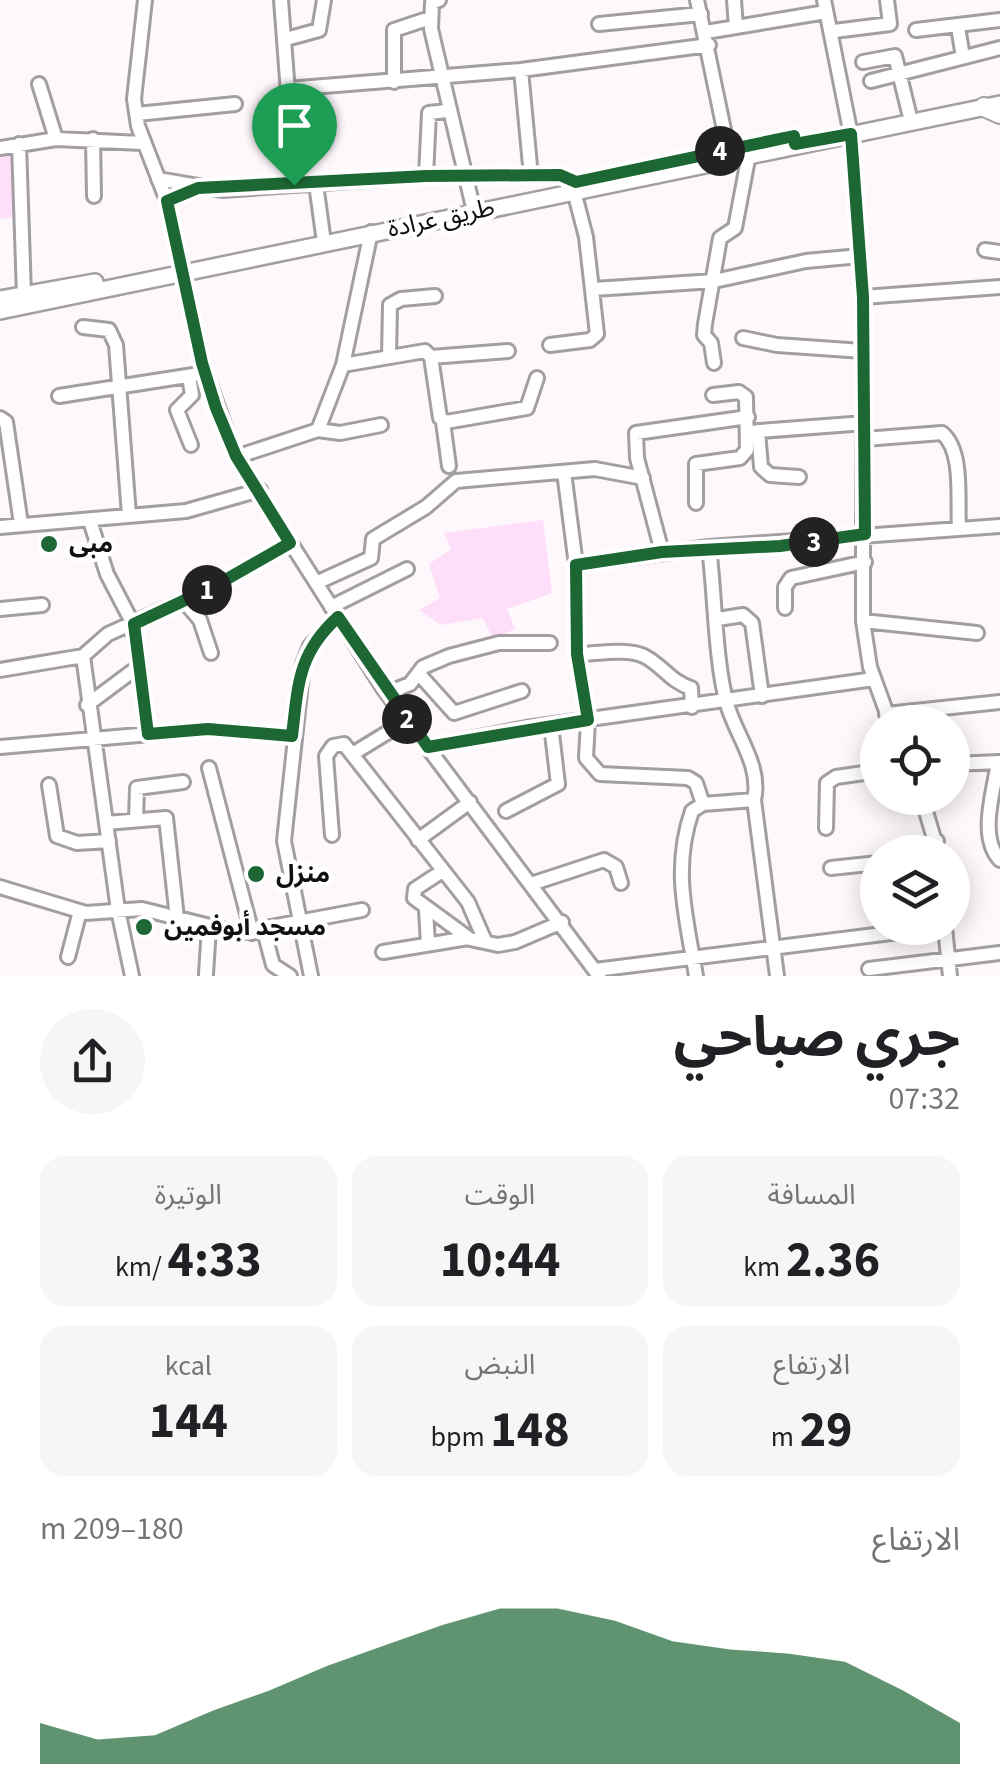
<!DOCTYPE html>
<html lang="ar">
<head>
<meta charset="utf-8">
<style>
  body { margin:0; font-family:"Source Sans 3","Noto Sans Arabic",sans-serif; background:#f6f6f6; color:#202124; direction:rtl; height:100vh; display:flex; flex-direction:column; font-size:38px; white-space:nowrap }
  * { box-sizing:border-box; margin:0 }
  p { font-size:32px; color:#757577 }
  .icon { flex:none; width:55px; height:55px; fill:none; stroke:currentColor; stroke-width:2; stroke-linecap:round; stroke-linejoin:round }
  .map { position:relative; height:976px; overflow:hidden; direction:ltr }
  .drawer { display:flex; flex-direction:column; background:#fff; flex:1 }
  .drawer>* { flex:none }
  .fabs { position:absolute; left:860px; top:705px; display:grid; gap:20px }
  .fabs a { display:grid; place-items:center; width:110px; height:110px; border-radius:50%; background:#fff; box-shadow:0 5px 25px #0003; font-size:50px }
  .pin { position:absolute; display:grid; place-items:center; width:85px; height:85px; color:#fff; margin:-102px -42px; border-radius:50% 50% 50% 0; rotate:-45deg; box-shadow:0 0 10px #0007 }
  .pin .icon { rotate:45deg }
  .km { position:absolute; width:50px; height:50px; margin:-25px; border-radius:50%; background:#222; color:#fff; font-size:28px; line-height:50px; text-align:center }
  .round { display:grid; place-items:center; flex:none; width:105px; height:105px; border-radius:52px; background:#f6f6f6 }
  .head { display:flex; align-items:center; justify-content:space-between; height:170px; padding:0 40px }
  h1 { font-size:55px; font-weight:700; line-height:75px }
  .stats { display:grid; grid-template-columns:repeat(3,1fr); gap:15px; height:170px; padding:10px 40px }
  .stats div { display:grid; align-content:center; border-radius:25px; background:#f6f6f6; text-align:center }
  .stats b { font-size:50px; font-weight:700 }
  .stats small { font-size:28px; font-weight:400 }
  .stats p { font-size:28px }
  .chart { height:280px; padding:20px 40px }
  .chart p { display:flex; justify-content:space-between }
  .chart svg { width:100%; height:180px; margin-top:10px; fill:#1d6735; opacity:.7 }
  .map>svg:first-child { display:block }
</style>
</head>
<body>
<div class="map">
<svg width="1000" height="976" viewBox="0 0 1000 976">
  <rect width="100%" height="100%" fill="#fef8fd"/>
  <!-- green -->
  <path fill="#ffdefa" d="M10,151L16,155L13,217L0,219V154Z
    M543,520L552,593L507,609L515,629L493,639L483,618L441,625L419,610L440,598L429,564L451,549L444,533Z"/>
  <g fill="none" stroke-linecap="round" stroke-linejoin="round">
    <!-- minor casing -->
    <g stroke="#a39ea2" stroke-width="18">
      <path id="minor" d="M145,0L134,99L138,126L167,201L202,363L236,457L383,688L599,976
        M281,0L295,185
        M439,0L432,3L431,29L472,203
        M697,0L728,149
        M734,0L736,27
        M824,0L849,125
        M599,24L701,14
        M958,27L963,57
        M916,30L1000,20
        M834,31L890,24L887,0
        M706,32L826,12
        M286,39L319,30L324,0
        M863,62L895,56L909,113
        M521,70L531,176
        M871,81L1000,48
        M394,82V30L430,18
        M39,84L56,139
        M287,89L521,70L709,45
        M137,114L235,104
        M851,134L863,297V621L870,667L890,722
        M93,139L94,196
        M19,144L24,295
        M0,148L56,139L142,143
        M426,176L429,113L447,111
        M158,179L222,190L426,176L560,175L576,182
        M316,184L323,235
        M985,250L1000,252
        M594,289L714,281L806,261L860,256
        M863,297L1000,287
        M83,327L109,330L116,345L129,515
        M743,338L777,345L863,351
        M550,345L590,340L597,334L586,237L574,191
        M389,357L390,305L401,299L435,296
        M431,357L440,418L446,422L527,408L537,378
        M714,363L711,343L704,335L705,324L720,238L735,228L749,154
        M343,365L425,351L431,357L508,351
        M189,376L192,395L177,410L191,445
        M59,396L206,373
        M0,418L6,422L21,524
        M443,422L449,466
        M318,430L340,433L381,425
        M758,431L761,467L770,475L799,477
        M747,432L865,423
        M864,439L942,433C964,451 957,501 959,528
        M236,457L318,430L343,365L371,232
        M564,472L576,565L577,654L588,720L586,758L600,774L688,778L696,783L703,804L754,800
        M696,503V464L740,458L747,450L746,397L739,392L713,395
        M90,521L107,574L133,624L148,734
        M0,527L186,511L260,490
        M709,547C715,594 715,661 727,704C736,736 762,766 754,800L777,976
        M662,552L637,458L636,433L748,417
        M576,565L709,547L1000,526
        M316,583L371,558L373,539L426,507L456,481L595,469L643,478
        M183,600L200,620L211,653
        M331,607L407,569
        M785,608V587L791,578L865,562
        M0,609L42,605
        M718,619L743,615L752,623L762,696
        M863,621L977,633
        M577,654C596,654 626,648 644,656C662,665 671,682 691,688L692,707
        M83,656L118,910L132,976
        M0,670L83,656L108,634L213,587L289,543
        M419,674L454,713L522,691
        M387,693L410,684L423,667L449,656L499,643H550
        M87,705L138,667
        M886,714L1000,702
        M0,747L208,729L292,736
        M428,747L526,728L874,679
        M354,753L408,720
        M998,762C994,791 978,837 1000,860
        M952,764L1000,762
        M209,768L252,933
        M49,785L57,836L77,843L109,841
        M922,798L938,852
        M506,811L558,784L551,725
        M136,819L137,788L183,782
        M106,823L166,818L177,918
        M826,828L827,783L836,777L878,771
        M332,835L326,756L333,746L344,744L468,902L485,941
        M418,840L470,802
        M913,852L937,841
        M831,868L878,863
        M441,872L415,889L414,898L470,939L498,945L515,942L562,922
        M534,883L604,860L616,867L621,883
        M0,887L86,913L142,909L238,933L362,910
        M426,910L428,944
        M945,928L950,976
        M264,931L273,965L290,976
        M383,952L468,938
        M68,957L80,911
        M869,969L1000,953
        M595,970L931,928
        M206,974L209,927
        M311,976L284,841L303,664L310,646L338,617
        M696,976C686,916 672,869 692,811L703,804"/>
    </g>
    <!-- major casing -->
    <g stroke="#a39ea2" stroke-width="20">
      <path id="major" d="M0,299L95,282
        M0,311L1000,104"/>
    </g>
    <!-- highway casing -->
    <g stroke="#a39ea2" stroke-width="22">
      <path id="highway" d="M984,107L1000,114"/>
    </g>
    <!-- minor -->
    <use href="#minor" stroke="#fff" stroke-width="12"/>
    <!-- major -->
    <use href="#major" stroke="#fff" stroke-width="15"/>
    <!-- highway -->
    <use href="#highway" stroke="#fff" stroke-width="18"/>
  </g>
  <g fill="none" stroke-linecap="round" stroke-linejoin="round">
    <!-- route casing -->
    <g stroke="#fff" stroke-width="20">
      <path id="route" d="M851,134L863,297L865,534L780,546L662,552L576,565L577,654L588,720L428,747L338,617C298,653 298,685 292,736L208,729L148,734L134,624L213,587L290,543L236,456L216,408L202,363L167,201L198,188L426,176L560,175L576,182L794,136L795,144Z"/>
    </g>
    <!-- route -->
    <use href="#route" stroke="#1d6735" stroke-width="12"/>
  </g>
  <!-- markers -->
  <g fill="#1d6735" stroke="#fff" stroke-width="4">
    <circle cx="49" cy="544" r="10"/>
    <circle cx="256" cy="874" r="10"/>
    <circle cx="144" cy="927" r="10"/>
  </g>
  <g text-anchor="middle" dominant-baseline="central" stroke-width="9" stroke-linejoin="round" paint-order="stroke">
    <!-- street labels -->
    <g font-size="25" fill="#111011" stroke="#fff">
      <text transform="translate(441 218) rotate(-12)">طريق عرادة</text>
    </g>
    <!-- poi labels -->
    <g font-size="25" font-weight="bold" fill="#111011" stroke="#fff" text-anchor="start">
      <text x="69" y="544">مبى</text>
      <text x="276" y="874">منزل</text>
      <text x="164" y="927">مسجد أبوفمين</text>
    </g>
  </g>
</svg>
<div class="fabs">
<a><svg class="icon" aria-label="locate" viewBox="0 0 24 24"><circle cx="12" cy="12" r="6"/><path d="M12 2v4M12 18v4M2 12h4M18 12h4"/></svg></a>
<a><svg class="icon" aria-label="layers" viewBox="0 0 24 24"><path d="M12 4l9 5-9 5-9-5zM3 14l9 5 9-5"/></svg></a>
</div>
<div class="pin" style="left:294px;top:185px;background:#1e9e55"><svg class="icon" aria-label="arrive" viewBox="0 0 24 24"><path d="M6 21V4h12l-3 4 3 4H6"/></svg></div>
<b class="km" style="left:207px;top:590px">1</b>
<b class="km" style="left:407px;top:719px">2</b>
<b class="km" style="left:814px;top:542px">3</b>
<b class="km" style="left:720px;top:151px">4</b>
</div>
<section class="drawer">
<div class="head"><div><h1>جري صباحي</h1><p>07:32</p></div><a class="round"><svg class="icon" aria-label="share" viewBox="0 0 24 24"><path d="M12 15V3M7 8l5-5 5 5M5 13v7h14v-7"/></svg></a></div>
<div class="stats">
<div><p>المسافة</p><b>2.36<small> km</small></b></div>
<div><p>الوقت</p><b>10:44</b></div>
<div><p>الوتيرة</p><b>4:33<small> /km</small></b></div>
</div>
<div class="stats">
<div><p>الارتفاع</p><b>29<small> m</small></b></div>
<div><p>النبض</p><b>148<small> bpm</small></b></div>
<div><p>kcal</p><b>144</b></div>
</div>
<div class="chart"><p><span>الارتفاع</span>180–209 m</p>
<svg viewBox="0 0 160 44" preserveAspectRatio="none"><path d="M0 44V34L10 38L20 37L30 31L40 26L50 20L60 15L70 10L80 6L90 6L100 9L110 14L120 16L130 17L140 19L150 26L160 34V44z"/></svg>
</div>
</section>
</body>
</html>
